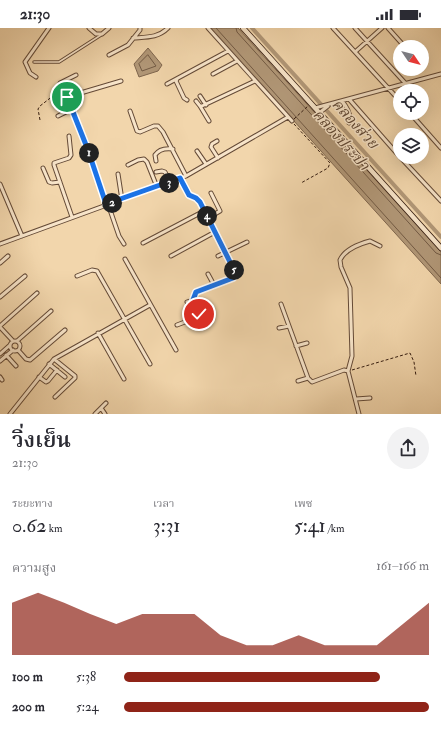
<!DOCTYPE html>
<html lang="th">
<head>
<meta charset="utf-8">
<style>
  body { margin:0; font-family:"IM FELL Double Pica","Noto Serif Thai",serif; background:#f2f2f3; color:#2b2b33; height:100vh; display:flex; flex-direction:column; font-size:15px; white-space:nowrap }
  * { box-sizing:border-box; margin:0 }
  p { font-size:13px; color:#7c7c81 }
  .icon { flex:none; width:22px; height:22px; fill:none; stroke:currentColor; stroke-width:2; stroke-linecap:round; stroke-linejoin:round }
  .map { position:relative; height:386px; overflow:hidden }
  .details { display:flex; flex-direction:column; background:#fff; flex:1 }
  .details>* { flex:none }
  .needle { width:26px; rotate:125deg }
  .fabs { position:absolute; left:393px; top:12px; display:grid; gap:8px }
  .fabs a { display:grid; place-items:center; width:36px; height:36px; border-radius:50%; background:#fff; box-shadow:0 4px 16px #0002; font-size:20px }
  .pin { position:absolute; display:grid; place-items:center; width:34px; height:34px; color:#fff; margin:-17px; border:2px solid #fff; border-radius:50%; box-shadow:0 1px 4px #0007 }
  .km { position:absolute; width:20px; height:20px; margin:-10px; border-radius:50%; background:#222; color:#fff; font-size:11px; line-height:20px; text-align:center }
  .round { display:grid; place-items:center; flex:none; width:42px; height:42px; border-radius:21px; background:#f2f2f3 }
  .head { display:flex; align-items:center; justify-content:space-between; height:68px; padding:0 12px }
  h1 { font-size:22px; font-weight:600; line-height:30px }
  .stats { display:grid; grid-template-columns:repeat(3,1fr); gap:6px; height:68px; padding:4px 12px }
  .stats div { display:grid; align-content:center }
  .stats b { font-size:20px; font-weight:600 }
  .stats small { font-size:11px; font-weight:400 }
  .stats p { font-size:11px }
  .chart { height:112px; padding:8px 12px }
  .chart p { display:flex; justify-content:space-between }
  .chart svg { width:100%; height:72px; margin-top:4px; fill:#8f2418; opacity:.7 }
  ul { padding:0 12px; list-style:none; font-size:13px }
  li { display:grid; grid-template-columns:64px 48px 1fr; align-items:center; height:30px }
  li i { height:10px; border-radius:5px; background:#8f2418 }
  .status { display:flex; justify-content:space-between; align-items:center; height:28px; padding:0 20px; background:#fff; direction:ltr }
  .status svg { height:11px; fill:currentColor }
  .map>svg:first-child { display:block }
</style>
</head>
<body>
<div class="status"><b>21:30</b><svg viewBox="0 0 49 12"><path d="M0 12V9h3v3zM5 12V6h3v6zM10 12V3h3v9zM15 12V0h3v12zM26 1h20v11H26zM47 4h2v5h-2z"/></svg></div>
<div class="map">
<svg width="441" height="386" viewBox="0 0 441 386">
  <rect width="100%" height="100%" fill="#f2d6ac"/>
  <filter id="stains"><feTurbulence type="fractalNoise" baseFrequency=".005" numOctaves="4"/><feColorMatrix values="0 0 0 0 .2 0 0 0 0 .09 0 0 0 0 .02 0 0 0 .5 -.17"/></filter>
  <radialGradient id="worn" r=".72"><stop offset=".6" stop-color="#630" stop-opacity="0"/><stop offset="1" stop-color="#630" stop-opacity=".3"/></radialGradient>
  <!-- water -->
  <path fill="#b19777" stroke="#7f664e" d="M210,0H238L441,224V256Z
    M148,20L162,37L158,43L139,49L134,36Z"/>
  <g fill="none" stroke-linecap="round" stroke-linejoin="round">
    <!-- shore -->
    <path stroke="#725a44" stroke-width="1" d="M216,0L441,250
      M236,0L237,4L436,225L441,227
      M148,27L156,38L142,43L139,36Z"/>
    <!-- canal -->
    <path stroke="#b19777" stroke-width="4" d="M252,0L441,209"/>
    <!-- lane casing -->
    <g stroke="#644a37" stroke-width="3.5">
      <path id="lane" d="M34,34H59L101,7
        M408,55L415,63
        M422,69L424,71"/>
    </g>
    <!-- street casing -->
    <g stroke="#644a37" stroke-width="5">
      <path id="street" d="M89,0L96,6H102L109,0
        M208,0L292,93
        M333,0L400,73
        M355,0L406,56
        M388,0L405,19
        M133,10C147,9 158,10 168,0
        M355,24L382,0
        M109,27L128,17L140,2V0
        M213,46L237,33
        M76,47L60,55L59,59L67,69L88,122L107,176
        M36,49L30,45L25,34L49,0
        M177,51L176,53L184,70L187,72
        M167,56L228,23
        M200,68L206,77
        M67,69L121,53
        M349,71L400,129
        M196,73L200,78H202L255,53
        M342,73C347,79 352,87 349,95
        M200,78L209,93
        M315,80L441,46
        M130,83L137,103L140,104L154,98H158L163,104L186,148
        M319,85L328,78
        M410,85L441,120
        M58,88L72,81
        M69,108L71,127L69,130L54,135V137L72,189
        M217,113L212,116L211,119L218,130
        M197,123L206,136
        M400,129L441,173
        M156,133L155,127C159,121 166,120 173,121
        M128,137L138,132L144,131L147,134L157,159
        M43,140L49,154L52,155L60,154
        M156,144L162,143L165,144L170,154
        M118,146L122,172
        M180,150L189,167L196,170L200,174L236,246L233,250L196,264L193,272L187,274
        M0,156L22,208
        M108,176L119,208L124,216
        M208,190L220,183L211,165
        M143,215L204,183
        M0,216L186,148L288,89
        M171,228L215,204
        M218,228L247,214
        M125,231L176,322
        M0,235L8,228
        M208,246L214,257
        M77,248L92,242L97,243L150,336
        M0,269L25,248
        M281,276L308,350L312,354L344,342L348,343L359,386
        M177,297L198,289V284L193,272
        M0,298L37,265
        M0,299L13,313
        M279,300L289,298
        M98,305L124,351
        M10 318a5 5 0 1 1 10 0a5 5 0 1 1-10 0Z
        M17,313L51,283
        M296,318L307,315
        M18,322L26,331L30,332L65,302
        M0,326L10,317
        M6,327L16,338
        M54,331L75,348V350L55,369
        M0,333L13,322
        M49,336L65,349
        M348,343L352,328L350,260L341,239L340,232C345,221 359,216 370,213L380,218
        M0,349L2,352
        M39,349L46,354L48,353L57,342
        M298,353L308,350
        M356,371L370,370
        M101,380L105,386
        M10,386L54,331L150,277
        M95,386L106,375"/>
    </g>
    <!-- secondary casing -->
    <g stroke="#341c10" stroke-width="6">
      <path id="secondary" d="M243,0L441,220"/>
    </g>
    <!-- path -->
    <path stroke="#341c10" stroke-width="1" stroke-dasharray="3 2" stroke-linecap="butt" d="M294,91L308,78
      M40,92L38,81L40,78L58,64
      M294,96L330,135L328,140L301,155
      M352,342L410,325L414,334L416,348"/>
    <!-- lane -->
    <use href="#lane" stroke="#f7e4c9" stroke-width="1.5"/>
    <!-- street -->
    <use href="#street" stroke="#f7e4c9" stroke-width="3"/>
    <!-- secondary -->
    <use href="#secondary" stroke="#f7e4c9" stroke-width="4.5"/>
  </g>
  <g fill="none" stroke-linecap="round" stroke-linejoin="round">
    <!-- route casing -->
    <g stroke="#fff" stroke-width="8">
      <path id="route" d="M67,69L88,122L106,176L180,150L189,167L196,170L200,174L236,246L233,250L196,264L193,272L199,286"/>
    </g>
    <!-- route -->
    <use href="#route" stroke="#1a73e8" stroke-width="5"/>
  </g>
  <g text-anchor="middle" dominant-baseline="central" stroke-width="3" stroke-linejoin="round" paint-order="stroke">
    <!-- water labels -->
    <g font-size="15" font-style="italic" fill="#604734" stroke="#f7e4c9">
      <text transform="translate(355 96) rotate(48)">คลองส่วย</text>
      <text transform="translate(341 112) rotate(48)">คลองประปา</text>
    </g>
  </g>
  <rect width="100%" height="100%" filter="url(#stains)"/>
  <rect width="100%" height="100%" fill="url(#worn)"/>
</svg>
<div class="fabs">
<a><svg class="needle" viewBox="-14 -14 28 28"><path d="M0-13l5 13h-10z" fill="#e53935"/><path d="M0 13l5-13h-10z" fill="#7c7c81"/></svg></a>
<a><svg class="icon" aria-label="locate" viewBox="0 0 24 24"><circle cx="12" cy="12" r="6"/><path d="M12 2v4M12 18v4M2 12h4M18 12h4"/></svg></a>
<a><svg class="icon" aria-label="layers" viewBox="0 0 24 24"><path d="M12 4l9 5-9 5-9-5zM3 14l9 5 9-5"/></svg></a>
</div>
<div class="pin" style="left:67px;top:69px;background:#1e9e55"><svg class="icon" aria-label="arrive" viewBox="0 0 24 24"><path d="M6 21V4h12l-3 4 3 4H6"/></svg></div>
<div class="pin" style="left:199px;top:286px;background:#d93025"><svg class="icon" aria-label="check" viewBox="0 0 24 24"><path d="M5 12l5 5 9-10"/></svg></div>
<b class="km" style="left:89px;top:125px">1</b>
<b class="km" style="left:112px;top:175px">2</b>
<b class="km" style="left:169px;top:155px">3</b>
<b class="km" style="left:207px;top:188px">4</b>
<b class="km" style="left:234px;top:242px">5</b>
</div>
<section class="details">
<div class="head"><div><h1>วิ่งเย็น</h1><p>21:30</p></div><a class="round"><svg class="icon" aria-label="share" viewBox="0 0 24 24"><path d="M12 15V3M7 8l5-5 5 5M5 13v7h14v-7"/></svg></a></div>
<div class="stats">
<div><p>ระยะทาง</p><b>0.62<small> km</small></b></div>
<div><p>เวลา</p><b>3:31</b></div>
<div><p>เพซ</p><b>5:41<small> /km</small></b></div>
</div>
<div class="chart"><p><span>ความสูง</span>161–166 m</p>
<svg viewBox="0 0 160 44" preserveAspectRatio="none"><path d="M0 44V12L10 6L20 12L30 19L40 25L50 19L60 19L70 19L80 32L90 38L100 38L110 32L120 38L130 38L140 38L150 25L160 12V44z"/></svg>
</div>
<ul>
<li><b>100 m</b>5:38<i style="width:84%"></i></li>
<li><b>200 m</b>5:24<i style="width:100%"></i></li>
</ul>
</section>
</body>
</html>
